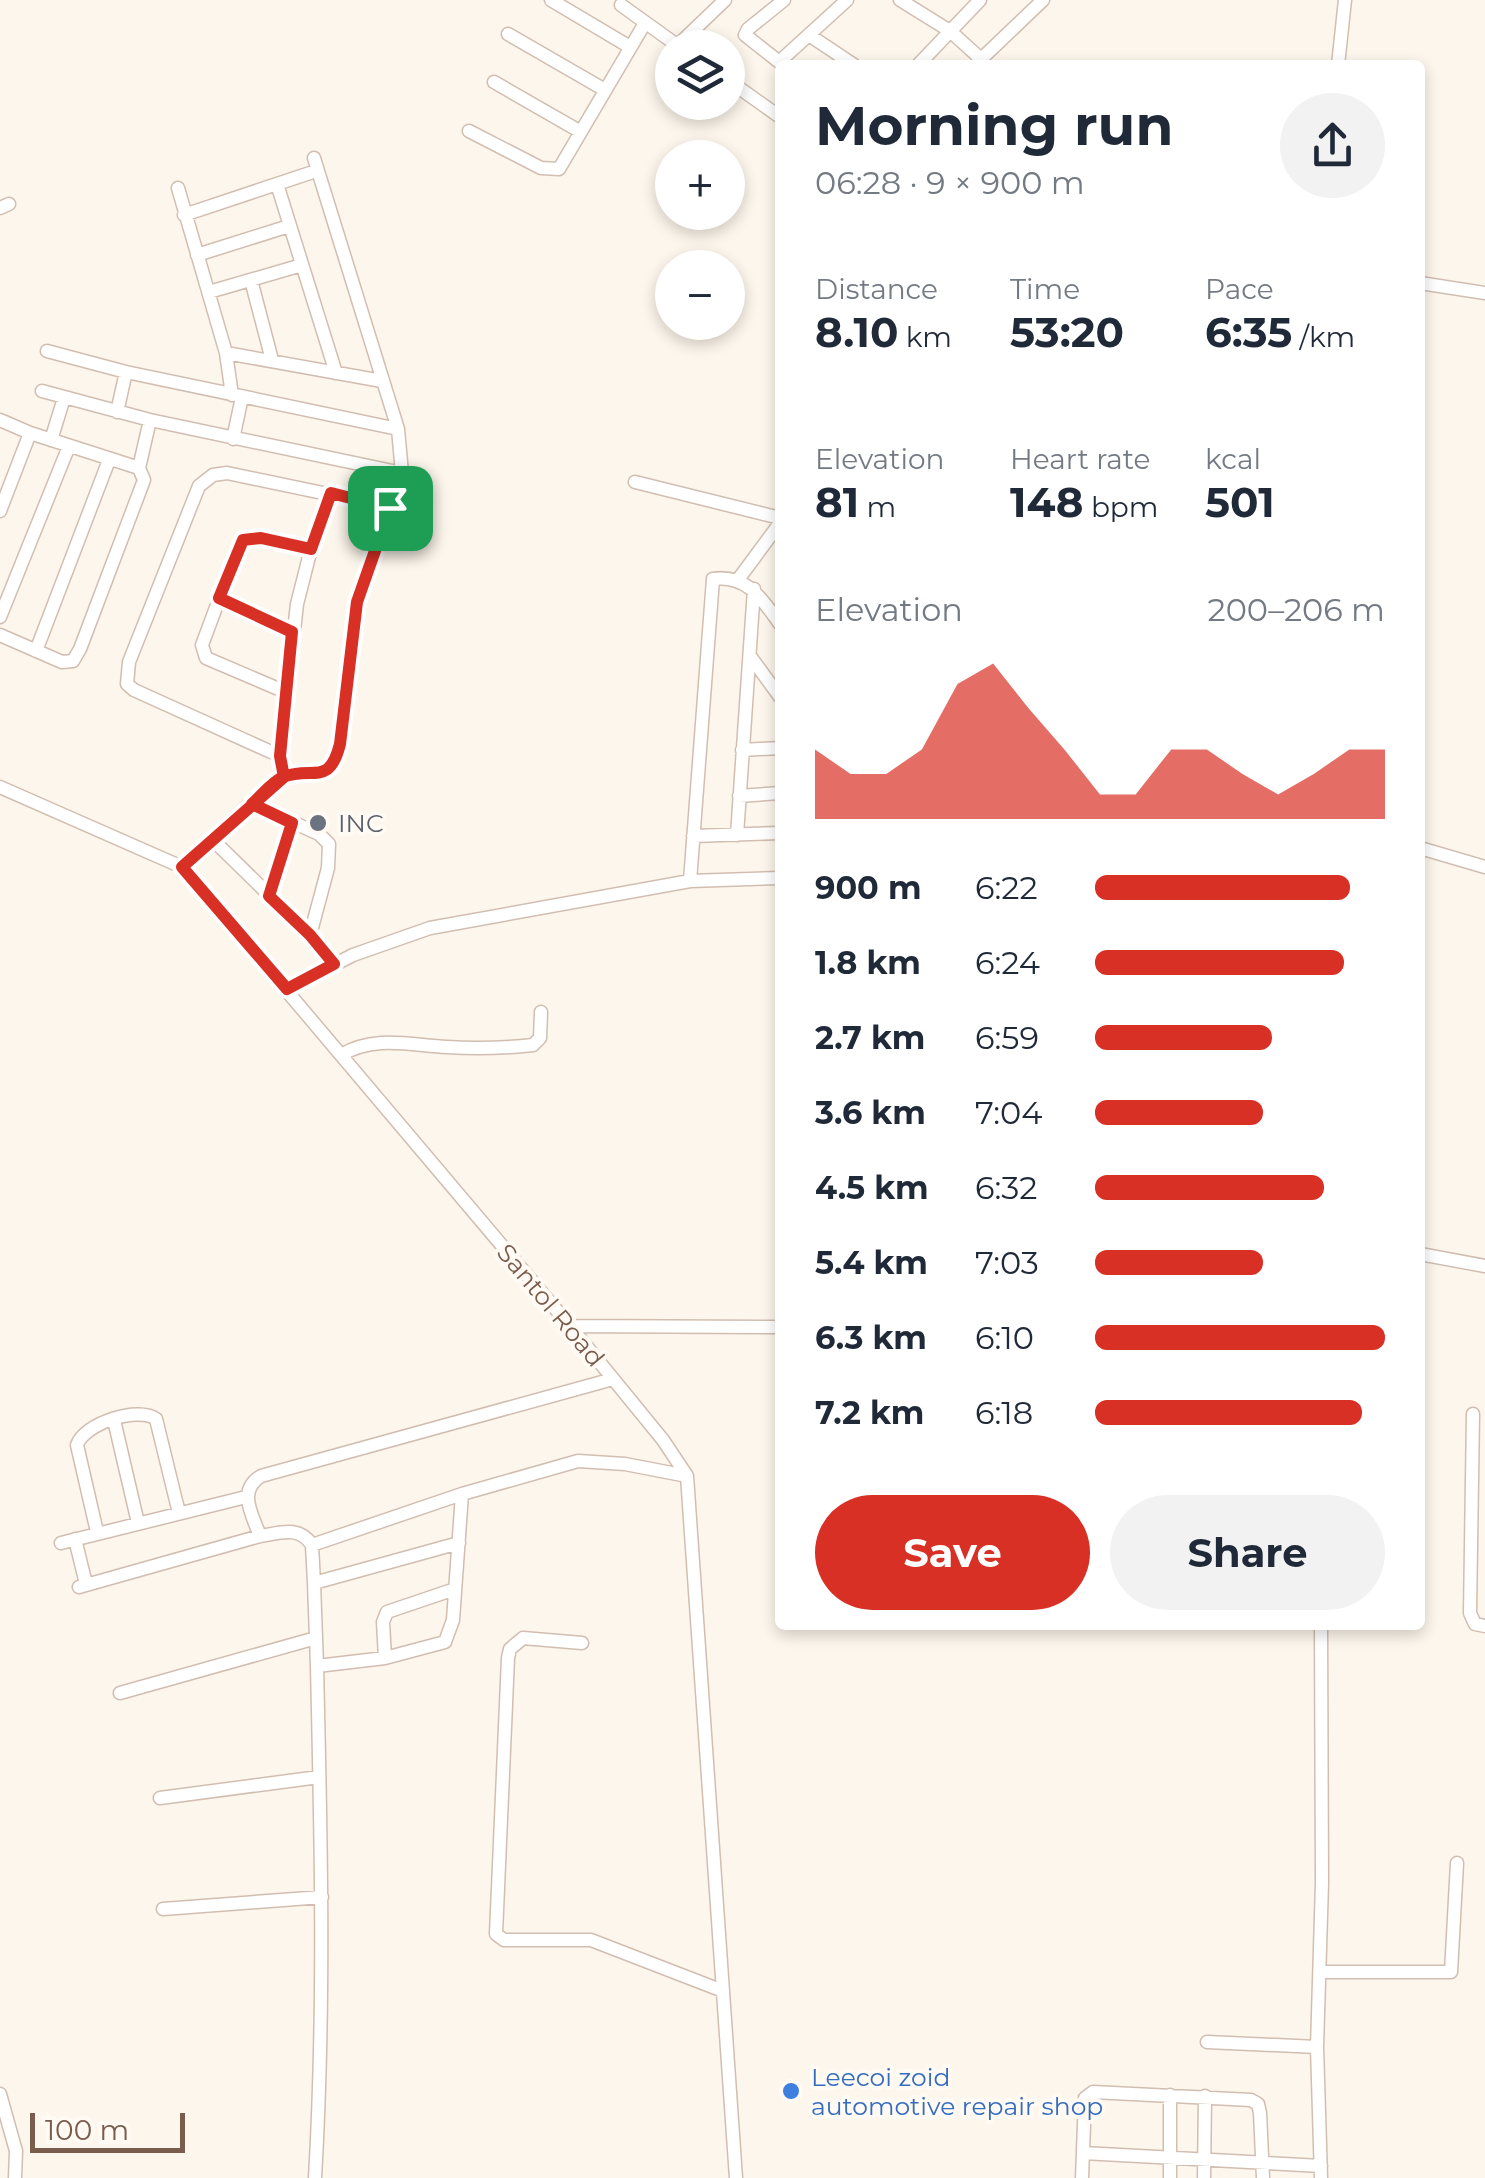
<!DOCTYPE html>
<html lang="en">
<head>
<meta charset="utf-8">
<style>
  body { margin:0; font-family:Montserrat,sans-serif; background:#f2f2f3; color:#1f2937; height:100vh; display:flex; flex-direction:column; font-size:38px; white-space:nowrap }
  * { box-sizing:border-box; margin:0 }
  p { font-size:32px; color:#747a83 }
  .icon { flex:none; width:55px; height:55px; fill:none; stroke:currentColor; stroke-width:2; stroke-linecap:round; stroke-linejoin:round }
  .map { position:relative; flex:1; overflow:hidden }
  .details { position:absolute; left:775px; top:60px; width:650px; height:1570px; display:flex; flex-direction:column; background:#fff; border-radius:10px; box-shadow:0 5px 15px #0003 }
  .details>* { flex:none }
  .tools { position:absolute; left:655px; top:30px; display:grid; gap:20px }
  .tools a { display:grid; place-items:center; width:90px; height:90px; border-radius:50%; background:#fff; box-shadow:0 5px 15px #0003; font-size:50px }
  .scale { position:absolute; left:30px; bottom:25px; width:155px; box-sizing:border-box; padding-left:10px; border:5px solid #7a5c4d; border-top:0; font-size:28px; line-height:35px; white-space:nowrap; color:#7a5c4d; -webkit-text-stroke:8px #fffaf3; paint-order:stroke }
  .pin { position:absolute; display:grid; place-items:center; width:85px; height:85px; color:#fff; margin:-42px; border-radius:20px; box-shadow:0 5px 15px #0006 }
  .round { display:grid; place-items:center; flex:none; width:105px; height:105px; border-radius:52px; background:#f2f2f3 }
  .summary { display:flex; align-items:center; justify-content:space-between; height:170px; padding:0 40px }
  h1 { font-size:55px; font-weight:700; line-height:75px }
  .figures { display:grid; grid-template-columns:repeat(3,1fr); gap:15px; height:170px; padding:10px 40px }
  .figures div { display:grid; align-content:center }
  .figures b { font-size:42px; font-weight:700 }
  .figures small { font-size:28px; font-weight:400 }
  .figures p { font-size:28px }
  .chart { height:280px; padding:20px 40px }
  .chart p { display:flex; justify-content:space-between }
  .chart svg { width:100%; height:180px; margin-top:10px; fill:#d93025; opacity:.7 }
  .button { display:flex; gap:20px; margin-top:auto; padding:20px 40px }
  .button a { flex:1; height:115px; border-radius:60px; background:#d93025; color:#fff; font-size:40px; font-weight:700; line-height:115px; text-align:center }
  .button a+a { background:#f2f2f3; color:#1f2937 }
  ul { padding:0 40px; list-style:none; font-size:32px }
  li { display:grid; grid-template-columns:160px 120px 1fr; align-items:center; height:75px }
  li i { height:25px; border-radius:12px; background:#d93025 }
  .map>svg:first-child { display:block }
</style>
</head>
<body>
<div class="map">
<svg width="1485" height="2178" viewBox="0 0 1485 2178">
  <rect width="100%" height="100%" fill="#fdf6ec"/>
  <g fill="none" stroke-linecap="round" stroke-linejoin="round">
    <!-- minor casing -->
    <g stroke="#d1beb0" stroke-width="15">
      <path id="minor" d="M551,0L630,47
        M900,0L950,31L981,59
        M621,5L681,48
        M508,34L605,90
        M809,35L854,65
        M678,45L725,0
        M779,62L847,0
        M977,63L1043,0
        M783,65L745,35L748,29L784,0
        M918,65L980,0
        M1338,65L1345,0
        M728,80L780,117
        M494,82L581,132
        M469,131L541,168L559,169L645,23
        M277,184L336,373
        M178,188L226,353L232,395
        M0,208L9,204
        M184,215L316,171
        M197,255L289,226
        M251,280L272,360
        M1420,283L1485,293
        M209,292L302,265
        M47,351L126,372L398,429
        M226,353L382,381
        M42,391L150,420L402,473
        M117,412L126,372
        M0,420L30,433L139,468L144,480L80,649L73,661L62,662L0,635
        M233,439L242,397
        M51,440L64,398
        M139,468L150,420
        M635,482L780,518
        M0,511L30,433
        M737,581L780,523
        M219,599L292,632
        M0,617L69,446
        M36,651L109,460
        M750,656L780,697
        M288,693L206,658L202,645L240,543C260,531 290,544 311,549
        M742,750L780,748
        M280,756L134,690L127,684L129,662L199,486L213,475L227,473L390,507
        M284,777L280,756L297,604L311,549L331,493
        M0,787L182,867L570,1326L663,1440L687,1476L736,2178
        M739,796L780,793
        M252,804L319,834L329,844L328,868L310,935
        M737,835L754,589
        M693,836L780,833
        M213,840L310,935L334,964
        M1420,848L1485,867
        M182,867C201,850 267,783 285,777C314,766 329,786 340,744L357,602L402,473L398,429L314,158
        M690,881L713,579C747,574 762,599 780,624
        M269,896L291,823
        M287,989L353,955L430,928L690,881L780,878
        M341,1055C375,1035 409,1045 447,1047C475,1049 505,1048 533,1045L540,1038L541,1012
        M1420,1254L1485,1266
        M570,1326L780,1327
        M613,1379L261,1476C237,1491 252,1514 260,1536C280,1533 299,1525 312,1545L462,1494L578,1461L625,1464L687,1476
        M1473,1414L1470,1613L1475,1624L1485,1626
        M114,1420L138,1523
        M97,1532L77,1445C84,1423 139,1406 156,1419L179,1513
        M75,1539L86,1584
        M61,1543L246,1497
        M312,1545L314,1583
        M79,1587L260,1536
        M582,1643L523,1638L510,1649L508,1658L496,1934L504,1940H591L723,1991
        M385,1658L383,1622L387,1612L455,1589
        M317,1666L314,1583L459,1543
        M120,1693L316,1638
        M160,1798L319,1777
        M163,1909L322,1897
        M1320,1972H1451L1457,1863
        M1207,2042L1317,2047
        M0,2094L16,2151L15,2178
        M1170,2095V2178
        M1083,2153L1321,2166
        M315,2178C325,2007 321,1837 317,1666L385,1658L445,1642L453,1620L462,1494
        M1082,2178L1085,2098L1093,2092L1251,2100L1258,2104L1260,2113L1263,2178
        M1204,2178L1205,2096
        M1321,2178L1317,2047L1322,1883L1321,1625"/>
    </g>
    <!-- minor -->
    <use href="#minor" stroke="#fff" stroke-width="12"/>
  </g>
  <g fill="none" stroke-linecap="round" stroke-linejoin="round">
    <!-- route casing -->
    <g stroke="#fff" stroke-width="20">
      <path id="route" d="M390,508L331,493L311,549L261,538L243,540L219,598L292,632L280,756L284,777L182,867L287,989L334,964L310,935L269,896L292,823L252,804C261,796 272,782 283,777C312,765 329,788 340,744L357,602L390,508"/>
    </g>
    <!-- route -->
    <use href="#route" stroke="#d93025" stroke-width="12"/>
  </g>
  <!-- markers -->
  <circle fill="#6b7280" stroke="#fffaf3" stroke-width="4" cx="318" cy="823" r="10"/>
  <circle fill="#3f7fe0" stroke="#fffaf3" stroke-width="4" cx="791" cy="2091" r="10"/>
  <g text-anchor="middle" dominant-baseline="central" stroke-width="8" stroke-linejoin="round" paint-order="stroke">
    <!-- worship labels -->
    <g font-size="25" fill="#5b616d" stroke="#fffaf3" text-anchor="start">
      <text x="338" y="823">INC</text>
    </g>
    <!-- street labels -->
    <g font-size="25" fill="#7a5c4d" stroke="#fffaf3">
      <text transform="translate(551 1305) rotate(50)">Santol Road</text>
    </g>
    <!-- shop labels -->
    <g font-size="25" fill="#366cbe" stroke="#fffaf3" text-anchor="start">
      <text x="811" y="2077">Leecoi zoid<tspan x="811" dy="29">automotive repair shop</tspan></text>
    </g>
  </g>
</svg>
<div class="tools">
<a><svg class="icon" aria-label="layers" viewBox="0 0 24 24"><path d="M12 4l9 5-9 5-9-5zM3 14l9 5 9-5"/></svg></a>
<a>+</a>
<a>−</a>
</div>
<div class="scale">100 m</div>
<div class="pin" style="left:390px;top:508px;background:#1e9e55"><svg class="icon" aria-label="arrive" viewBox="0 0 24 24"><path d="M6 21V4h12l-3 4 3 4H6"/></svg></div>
<section class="details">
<div class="summary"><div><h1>Morning run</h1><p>06:28 · 9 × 900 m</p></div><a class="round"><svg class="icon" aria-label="share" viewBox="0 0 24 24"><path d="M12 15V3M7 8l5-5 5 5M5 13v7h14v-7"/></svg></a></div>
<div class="figures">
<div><p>Distance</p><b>8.10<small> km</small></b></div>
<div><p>Time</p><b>53:20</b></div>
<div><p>Pace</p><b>6:35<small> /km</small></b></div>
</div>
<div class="figures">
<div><p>Elevation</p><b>81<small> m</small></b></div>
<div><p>Heart rate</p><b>148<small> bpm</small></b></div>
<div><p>kcal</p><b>501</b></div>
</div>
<div class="chart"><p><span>Elevation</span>200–206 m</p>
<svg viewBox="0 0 160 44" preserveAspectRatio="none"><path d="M0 44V27L10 33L20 33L30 27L40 11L50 6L60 17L70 27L80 38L90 38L100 27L110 27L120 33L130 38L140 33L150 27L160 27V44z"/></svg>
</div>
<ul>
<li><b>900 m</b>6:22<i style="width:88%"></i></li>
<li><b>1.8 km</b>6:24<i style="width:86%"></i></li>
<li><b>2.7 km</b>6:59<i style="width:61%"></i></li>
<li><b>3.6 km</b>7:04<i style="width:58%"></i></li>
<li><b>4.5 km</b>6:32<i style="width:79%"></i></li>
<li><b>5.4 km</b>7:03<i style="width:58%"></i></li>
<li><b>6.3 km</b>6:10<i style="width:100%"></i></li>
<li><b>7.2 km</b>6:18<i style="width:92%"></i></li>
</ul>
<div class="button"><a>Save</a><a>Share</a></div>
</section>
</div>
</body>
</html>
